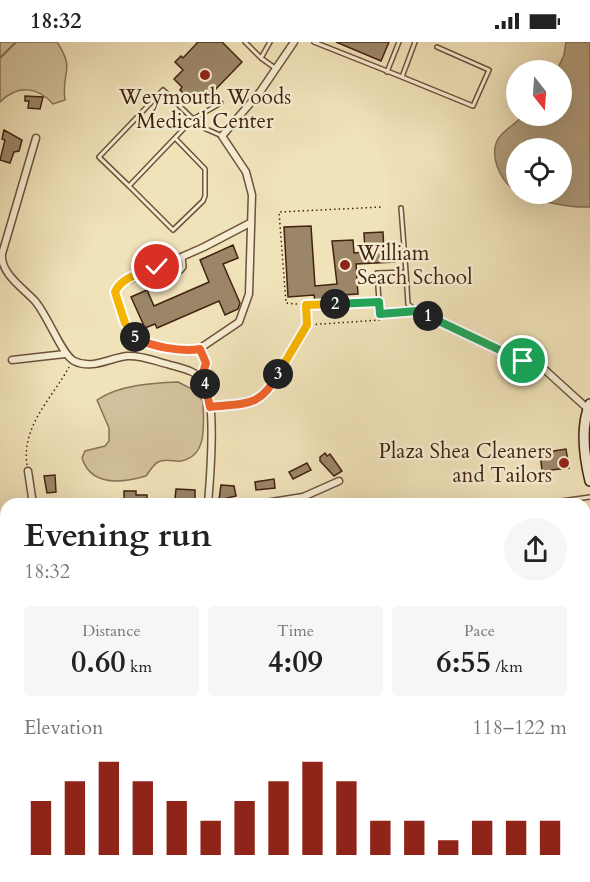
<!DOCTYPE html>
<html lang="en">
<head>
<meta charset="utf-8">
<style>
  body { margin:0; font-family:Cardo,serif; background:#f6f6f6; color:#222; height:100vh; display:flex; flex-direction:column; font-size:22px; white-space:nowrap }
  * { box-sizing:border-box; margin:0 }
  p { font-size:20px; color:#767676 }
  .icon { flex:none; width:33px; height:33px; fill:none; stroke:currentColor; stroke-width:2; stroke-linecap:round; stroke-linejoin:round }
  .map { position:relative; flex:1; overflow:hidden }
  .details { position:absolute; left:0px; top:456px; width:591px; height:384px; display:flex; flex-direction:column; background:#fff; border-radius:18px 18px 0 0; box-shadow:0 6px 24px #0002 }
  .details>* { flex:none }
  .needle { width:39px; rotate:163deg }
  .buttons { position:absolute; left:506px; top:18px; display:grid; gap:12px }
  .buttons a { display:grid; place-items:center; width:66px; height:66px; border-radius:50%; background:#fff; box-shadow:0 6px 24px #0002; font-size:30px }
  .pin { position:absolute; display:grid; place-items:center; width:51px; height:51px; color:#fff; margin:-26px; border:3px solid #fff; border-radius:50%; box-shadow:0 2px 6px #0007 }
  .km { position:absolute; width:30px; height:30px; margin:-15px; border-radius:50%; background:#222; color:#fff; font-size:16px; line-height:30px; text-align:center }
  .round { display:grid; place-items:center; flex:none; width:63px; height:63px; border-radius:32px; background:#f6f6f6 }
  .head { display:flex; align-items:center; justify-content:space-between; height:102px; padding:0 24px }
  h1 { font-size:33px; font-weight:600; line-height:45px }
  .stats { display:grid; grid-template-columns:repeat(3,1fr); gap:9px; height:102px; padding:6px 24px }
  .stats div { display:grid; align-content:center; border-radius:6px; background:#f6f6f6; text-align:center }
  .stats b { font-size:30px; font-weight:600 }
  .stats small { font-size:16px; font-weight:400 }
  .stats p { font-size:16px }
  .chart { height:168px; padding:12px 24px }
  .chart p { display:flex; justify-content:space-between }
  .chart svg { width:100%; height:108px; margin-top:6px; stroke:#8f2418; stroke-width:6 }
  .status { display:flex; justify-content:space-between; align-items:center; height:42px; padding:0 30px; background:#fff; direction:ltr }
  .status svg { height:16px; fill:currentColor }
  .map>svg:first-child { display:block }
</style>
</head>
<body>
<div class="status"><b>18:32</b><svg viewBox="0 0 49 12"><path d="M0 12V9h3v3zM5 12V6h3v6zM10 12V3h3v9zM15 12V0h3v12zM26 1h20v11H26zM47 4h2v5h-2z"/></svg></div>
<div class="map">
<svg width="590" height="840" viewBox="0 0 590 840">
  <rect width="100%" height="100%" fill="#f0e2b9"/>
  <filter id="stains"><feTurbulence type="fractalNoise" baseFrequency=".00333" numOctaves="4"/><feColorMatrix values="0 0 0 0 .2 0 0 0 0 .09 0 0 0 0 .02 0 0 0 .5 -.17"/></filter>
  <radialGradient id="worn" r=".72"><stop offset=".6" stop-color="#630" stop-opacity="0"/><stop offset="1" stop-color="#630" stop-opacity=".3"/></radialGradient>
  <!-- green -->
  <path fill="#d2c19c" stroke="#8a7256" stroke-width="1.5" d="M0,0H57C76,29 61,28 65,58L53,62C37,44 17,43 0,60Z
    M178,340L192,347L203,359C203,380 209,414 181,419C174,420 165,416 158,420C153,423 149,430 146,434C122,441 91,445 82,416L85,409L105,404L109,399V386L97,358C119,343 152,341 178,340Z"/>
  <!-- water -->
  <path fill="#b5a180" stroke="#876e53" stroke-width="1.5" d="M566,0H590V165C569,166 538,159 519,152H561V106H516V149C499,139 486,108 502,92C508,86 517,80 523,74H561V28H557L564,13Z
    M0,724H6V834H84L86,840H0Z"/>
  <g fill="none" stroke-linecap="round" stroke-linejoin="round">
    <!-- stream -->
    <path stroke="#876e53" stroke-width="2" d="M0,16L16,0
      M413,834L415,840"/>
  </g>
  <!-- building -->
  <path fill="#9c8668" stroke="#422210" stroke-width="1.5" d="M198,0H222L242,20L212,51L214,53L205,61L201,57L195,63L180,48L182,45L174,37L183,28L175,20L181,14L183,16Z
    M336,0H389L381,19Z
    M25,54L43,55L40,67L28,66L29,59H25Z
    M4,88L22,98L19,109L14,110L10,121L0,118L5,98L2,97Z
    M311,184L315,244L337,242L332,199L353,198L354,211L365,210L364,191L383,190L384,210H395V220L356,222L358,252L342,253L343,259L315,260L314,253L288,255L284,185Z
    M233,203L238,216L223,222L240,261L238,267L225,273L219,259L157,286L155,282L145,286L131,255L147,248L154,264L209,240L200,218Z
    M566,407L569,426L542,429L540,411Z
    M325,411L327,414L330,412L342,429L334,434L320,419V415Z
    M307,421L311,428L293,437L289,430Z
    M55,433L56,450L47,451L44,434Z
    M274,437L275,446L256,448L255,440Z
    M221,443L234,444L236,454L219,458Z
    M176,447L195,448V457H175Z
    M124,449H136V453H147V460L124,462Z
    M93,834H117L119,840H87Z
    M453,834H503L502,840H451Z"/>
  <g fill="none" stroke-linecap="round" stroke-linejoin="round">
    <!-- lane casing -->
    <g stroke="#6e523a" stroke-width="6">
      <path id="lane" d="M245,0L261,16L275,26
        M314,0L402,35L415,0
        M261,16L270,0
        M387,30L399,0
        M402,35L473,64L489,28L437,5
        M221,61L193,77L163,48L99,115L129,144L193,77L206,87L222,94
        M129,144L173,188L203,159L205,154V127L175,96
        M401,166L406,230
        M158,226L163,233L168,234L181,229L184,225L183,214
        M406,230L408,262L417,269L380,272L377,231Z
        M540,462L590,455
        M585,557L590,556
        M585,569L590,568
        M585,655V669
        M586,669L590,676
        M585,689H590
        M585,738L590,739
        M533,838V834
        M442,840L443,834
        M508,840L510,834"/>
    </g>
    <!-- street casing -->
    <g stroke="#6e523a" stroke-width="9">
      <path id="street" d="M36,96L2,212C0,231 23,246 35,259C48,274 62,313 74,319C92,328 109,316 127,314C141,313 155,319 167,322C180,326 196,328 204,340C217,359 210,437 208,462
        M250,181L204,205L118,243L115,250L125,281L133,294L145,301L190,309L199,307L239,280L249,252L252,153L246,130L222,94L260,50L294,0
        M417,269L544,327L588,367
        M12,318L65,312
        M28,429L33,462
        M259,462L303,455L339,439
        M0,497L6,496
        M0,566L6,565
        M125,834L127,840
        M231,840V834"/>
    </g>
    <!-- secondary casing -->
    <g stroke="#422210" stroke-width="12">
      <path id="secondary" d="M590,362C580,385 584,414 590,439"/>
    </g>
    <!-- primary casing -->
    <g stroke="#422210" stroke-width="14">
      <path id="primary" d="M0,714H6
        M585,716L590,717"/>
    </g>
    <!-- path -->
    <path stroke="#422210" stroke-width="1.5" stroke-dasharray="1.5 3" stroke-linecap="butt" d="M306,263L286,261L279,170L382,165
      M307,282L306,263L373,260
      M202,312L206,321L203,330
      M217,364L245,361L265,352L307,283L380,278
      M27,423C21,384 53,355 69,325"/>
    <!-- lane -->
    <use href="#lane" stroke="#f5ecd2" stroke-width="3"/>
    <!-- street -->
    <use href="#street" stroke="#f5ecd2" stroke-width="6"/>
    <!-- secondary -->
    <use href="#secondary" stroke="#f5ecd2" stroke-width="9"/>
    <!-- primary -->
    <use href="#primary" stroke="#f0e2b9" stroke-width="10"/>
  </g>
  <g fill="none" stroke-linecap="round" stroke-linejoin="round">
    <!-- split-1 casing -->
    <g stroke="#fff" stroke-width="12">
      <path id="split-1" d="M428,274L523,319"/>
    </g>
    <!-- split-2 casing -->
    <g stroke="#fff" stroke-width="12">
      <path id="split-2" d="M335,262L379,260L380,272L417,269L428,274"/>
    </g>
    <!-- split-3 casing -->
    <g stroke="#fff" stroke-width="12">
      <path id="split-3" d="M278,332L307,283L306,263L335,262"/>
    </g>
    <!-- split-4 casing -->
    <g stroke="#fff" stroke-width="12">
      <path id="split-4" d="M205,342L210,365C245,361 260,366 278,332"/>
    </g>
    <!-- split-5 casing -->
    <g stroke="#fff" stroke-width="12">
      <path id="split-5" d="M135,295C151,305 181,310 200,307L206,321L201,337L205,342"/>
    </g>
    <!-- split-6 casing -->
    <g stroke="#fff" stroke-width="12">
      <path id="split-6" d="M135,295L125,281L115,250C121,235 142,231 157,225"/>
    </g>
    <!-- split-1 -->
    <use href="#split-1" stroke="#22a559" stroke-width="8"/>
    <!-- split-2 -->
    <use href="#split-2" stroke="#22a559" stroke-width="8"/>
    <!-- split-3 -->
    <use href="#split-3" stroke="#f5b400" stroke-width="8"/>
    <!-- split-4 -->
    <use href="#split-4" stroke="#f0652b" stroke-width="8"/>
    <!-- split-5 -->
    <use href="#split-5" stroke="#f0652b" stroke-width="8"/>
    <!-- split-6 -->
    <use href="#split-6" stroke="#f5b400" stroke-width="8"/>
  </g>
  <!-- markers -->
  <g fill="#8f2418" stroke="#f5ecd2" stroke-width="2">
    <circle cx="205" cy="33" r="6"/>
    <circle cx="345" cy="223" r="6"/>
    <circle cx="564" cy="421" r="6"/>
  </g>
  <g text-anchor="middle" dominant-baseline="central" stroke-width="5" stroke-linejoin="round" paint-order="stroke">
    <!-- poi labels -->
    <g font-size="21" fill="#422210" stroke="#f5ecd2">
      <text x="205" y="55">Weymouth Woods<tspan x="205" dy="24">Medical Center</tspan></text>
      <text x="357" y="211" text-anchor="start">William<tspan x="357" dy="24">Seach School</tspan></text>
      <text x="552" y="409" text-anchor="end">Plaza Shea Cleaners<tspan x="552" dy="24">and Tailors</tspan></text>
    </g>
  </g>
  <rect width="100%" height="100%" filter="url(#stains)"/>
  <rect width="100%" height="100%" fill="url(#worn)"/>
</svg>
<div class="buttons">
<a><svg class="needle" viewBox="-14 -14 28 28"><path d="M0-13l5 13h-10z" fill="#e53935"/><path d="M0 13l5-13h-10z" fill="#767676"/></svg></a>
<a><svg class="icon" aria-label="locate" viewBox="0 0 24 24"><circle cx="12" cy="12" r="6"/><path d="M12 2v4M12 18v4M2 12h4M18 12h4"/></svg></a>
</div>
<div class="pin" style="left:523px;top:319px;background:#1e9e55"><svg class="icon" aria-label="arrive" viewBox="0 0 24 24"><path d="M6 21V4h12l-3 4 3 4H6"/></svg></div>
<div class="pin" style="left:157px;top:225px;background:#d93025"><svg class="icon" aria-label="check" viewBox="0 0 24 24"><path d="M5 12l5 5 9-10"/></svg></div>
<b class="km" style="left:428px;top:274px">1</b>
<b class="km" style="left:335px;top:262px">2</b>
<b class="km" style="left:278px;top:332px">3</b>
<b class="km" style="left:205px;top:342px">4</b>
<b class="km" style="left:135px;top:295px">5</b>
<section class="details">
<div class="head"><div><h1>Evening run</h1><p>18:32</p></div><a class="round"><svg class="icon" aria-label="share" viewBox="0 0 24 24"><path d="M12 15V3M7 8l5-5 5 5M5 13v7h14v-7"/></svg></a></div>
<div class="stats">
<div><p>Distance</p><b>0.60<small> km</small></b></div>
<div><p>Time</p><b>4:09</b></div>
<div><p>Pace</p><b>6:55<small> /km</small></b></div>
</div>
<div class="chart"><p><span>Elevation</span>118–122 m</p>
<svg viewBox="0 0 160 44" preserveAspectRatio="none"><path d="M5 44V22M15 44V14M25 44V6M35 44V14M45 44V22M55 44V30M65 44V22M75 44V14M85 44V6M95 44V14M105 44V30M115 44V30M125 44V38M135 44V30M145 44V30M155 44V30"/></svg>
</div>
</section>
</div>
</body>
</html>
